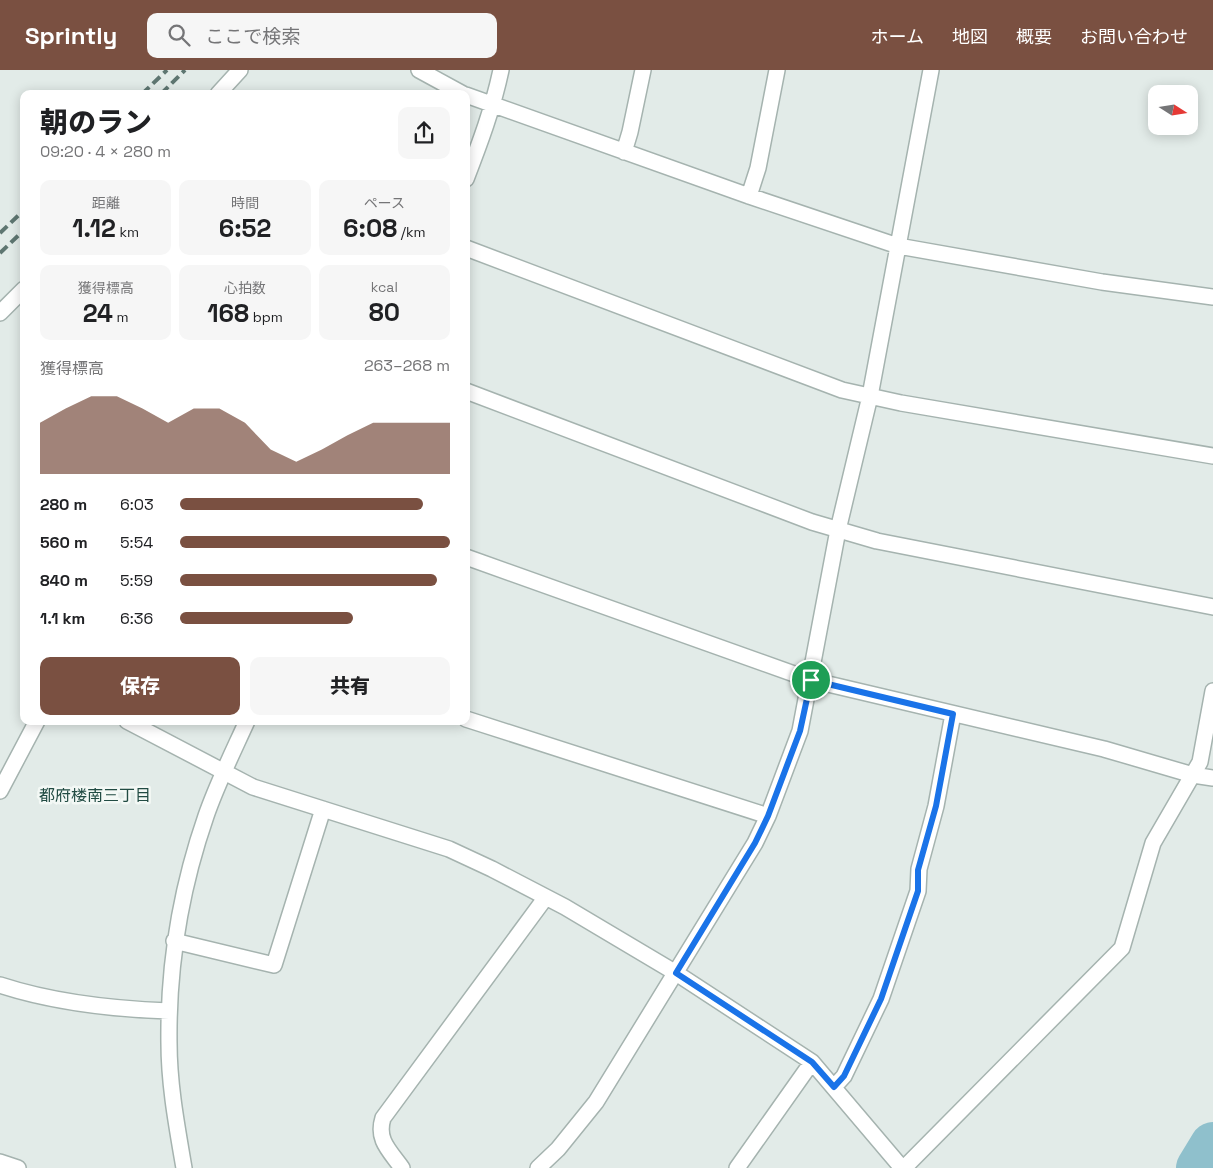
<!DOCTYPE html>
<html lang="ja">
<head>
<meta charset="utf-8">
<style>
  body { margin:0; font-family:"Space Grotesk","Noto Sans JP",sans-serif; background:#f6f6f6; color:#202124; height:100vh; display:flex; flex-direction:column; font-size:19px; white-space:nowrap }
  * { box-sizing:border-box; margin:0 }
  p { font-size:16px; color:#757577 }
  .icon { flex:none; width:28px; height:28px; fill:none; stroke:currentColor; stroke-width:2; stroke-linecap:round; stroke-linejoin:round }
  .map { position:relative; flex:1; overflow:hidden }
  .sheet { position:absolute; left:20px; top:20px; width:450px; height:635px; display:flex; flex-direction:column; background:#fff; border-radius:10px; box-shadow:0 2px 12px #0003 }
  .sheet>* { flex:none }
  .needle { width:32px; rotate:102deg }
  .fabs { position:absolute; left:1148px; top:15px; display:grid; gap:10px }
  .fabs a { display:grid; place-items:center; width:50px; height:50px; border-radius:10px; background:#fff; box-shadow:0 2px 12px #0003; font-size:25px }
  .pin { position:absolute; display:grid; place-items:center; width:42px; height:42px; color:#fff; margin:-21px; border:2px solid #fff; border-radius:50%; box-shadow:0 1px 5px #0007 }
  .round { display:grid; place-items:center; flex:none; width:52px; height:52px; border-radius:10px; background:#f6f6f6 }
  .overview { display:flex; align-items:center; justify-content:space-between; height:85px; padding:0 20px }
  h1 { font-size:28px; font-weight:800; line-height:38px }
  .figures { display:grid; grid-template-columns:repeat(3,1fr); gap:8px; height:85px; padding:5px 20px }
  .figures div { display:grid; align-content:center; border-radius:10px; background:#f6f6f6; text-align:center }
  .figures b { font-size:25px; font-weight:800 }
  .figures small { font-size:14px; font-weight:400 }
  .figures p { font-size:14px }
  .chart { height:140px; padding:10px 20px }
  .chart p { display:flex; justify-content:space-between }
  .chart svg { width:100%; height:90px; margin-top:5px; fill:#7a5041; opacity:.7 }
  .button { display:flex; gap:10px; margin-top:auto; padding:10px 20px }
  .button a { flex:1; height:58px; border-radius:10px; background:#7a5041; color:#fff; font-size:20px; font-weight:800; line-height:58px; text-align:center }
  .button a+a { background:#f6f6f6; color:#202124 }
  ul { padding:0 20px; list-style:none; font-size:16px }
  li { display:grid; grid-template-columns:80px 60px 1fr; align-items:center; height:38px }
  li i { height:12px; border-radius:6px; background:#7a5041 }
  header { display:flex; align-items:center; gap:30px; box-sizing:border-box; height:70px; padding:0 25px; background:#7a5041; color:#fff }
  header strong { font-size:24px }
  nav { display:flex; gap:28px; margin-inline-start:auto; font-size:18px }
  .search { width:350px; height:45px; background:#f6f6f6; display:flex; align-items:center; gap:12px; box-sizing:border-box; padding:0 18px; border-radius:10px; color:#757577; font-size:19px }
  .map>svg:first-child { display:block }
</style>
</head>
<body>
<header>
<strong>Sprintly</strong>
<div class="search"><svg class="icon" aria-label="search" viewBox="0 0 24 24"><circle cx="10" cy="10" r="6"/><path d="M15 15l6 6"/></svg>ここで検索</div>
<nav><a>ホーム</a><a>地図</a><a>概要</a><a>お問い合わせ</a></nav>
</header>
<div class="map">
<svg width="1213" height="1098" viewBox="0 0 1213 1098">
  <rect width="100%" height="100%" fill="#e2ebe8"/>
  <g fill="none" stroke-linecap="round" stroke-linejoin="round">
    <!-- river -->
    <path stroke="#8fc0cc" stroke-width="46" d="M1199,1098L1213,1075"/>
    <!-- minor casing -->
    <g stroke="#a5b3af" stroke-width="18">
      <path id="minor" d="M419,0L463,24
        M218,24L240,0
        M466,25L749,126L898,176L1102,212L1213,227
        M624,82L630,62L643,0
        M466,109C480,73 493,38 501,0
        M749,126L758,98L777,0
        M466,178L842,320L901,333L1213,386
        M0,243L24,219
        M466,321L812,452L877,471L1213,537
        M466,487L811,610L1104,679L1193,705L1213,708
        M466,649L768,746
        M127,651L253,717L449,779L492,799L565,837L676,903L812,992L902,1098
        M0,721L37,651
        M174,871L274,895L323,739
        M0,915C55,933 112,939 169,941
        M834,1017L844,1006L881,929L918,821L919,799L936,736L953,644
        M0,1092L18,1098
        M184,1098C177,1057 169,1015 169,973C168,893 180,821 206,746C217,714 233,682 247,651
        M402,1098C390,1081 376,1070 383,1048L546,827
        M538,1098L558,1079L596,1032L755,773L768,746L800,661L838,460L870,326L931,0
        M737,1098L812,992
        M904,1098L1122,878L1153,773L1200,692L1213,621"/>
    </g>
    <!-- minor -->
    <use href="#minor" stroke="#fff" stroke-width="15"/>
    <!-- rail -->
    <path stroke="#5e7671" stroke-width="4" stroke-dasharray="10 5" stroke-linecap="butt" d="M142,24L167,0
      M161,24L185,0
      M0,163L24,140
      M0,183L24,160"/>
  </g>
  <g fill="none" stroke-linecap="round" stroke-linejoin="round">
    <!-- route casing -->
    <g stroke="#fff" stroke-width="10">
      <path id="route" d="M811,610L953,644L936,736L918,800V821L881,929L844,1006L834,1017L812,992L676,903L755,773L768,746L800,661Z"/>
    </g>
    <!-- route -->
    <use href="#route" stroke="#1a73e8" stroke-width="6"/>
  </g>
  <g text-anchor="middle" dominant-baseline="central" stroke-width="5" stroke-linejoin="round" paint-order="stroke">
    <!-- neighbourhood labels -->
    <g font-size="16" fill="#214b43" stroke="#f3f8f5">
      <text x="95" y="725">都府楼南三丁目</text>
    </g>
  </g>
</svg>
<div class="fabs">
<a><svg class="needle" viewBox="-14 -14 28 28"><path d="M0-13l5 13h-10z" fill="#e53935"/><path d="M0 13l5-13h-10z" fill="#757577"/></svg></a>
</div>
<div class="pin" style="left:811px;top:610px;background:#1e9e55"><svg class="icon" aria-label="arrive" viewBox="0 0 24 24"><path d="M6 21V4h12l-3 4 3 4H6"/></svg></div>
<section class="sheet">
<div class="overview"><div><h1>朝のラン</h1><p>09:20 · 4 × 280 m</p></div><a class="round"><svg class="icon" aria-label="share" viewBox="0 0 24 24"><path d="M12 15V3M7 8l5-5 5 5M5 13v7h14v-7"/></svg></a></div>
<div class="figures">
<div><p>距離</p><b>1.12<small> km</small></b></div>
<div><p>時間</p><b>6:52</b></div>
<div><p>ペース</p><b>6:08<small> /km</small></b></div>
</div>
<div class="figures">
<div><p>獲得標高</p><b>24<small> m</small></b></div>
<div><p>心拍数</p><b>168<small> bpm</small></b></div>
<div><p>kcal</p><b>80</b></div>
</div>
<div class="chart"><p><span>獲得標高</span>263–268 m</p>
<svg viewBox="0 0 160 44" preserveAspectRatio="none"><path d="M0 44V19L10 12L20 6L30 6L40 12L50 19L60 12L70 12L80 19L90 32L100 38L110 32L120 25L130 19L140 19L150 19L160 19V44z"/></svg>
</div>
<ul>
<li><b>280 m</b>6:03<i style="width:90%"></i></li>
<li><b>560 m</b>5:54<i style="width:100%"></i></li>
<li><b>840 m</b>5:59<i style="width:95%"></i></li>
<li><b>1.1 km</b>6:36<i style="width:64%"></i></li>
</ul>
<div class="button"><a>保存</a><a>共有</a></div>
</section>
</div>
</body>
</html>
